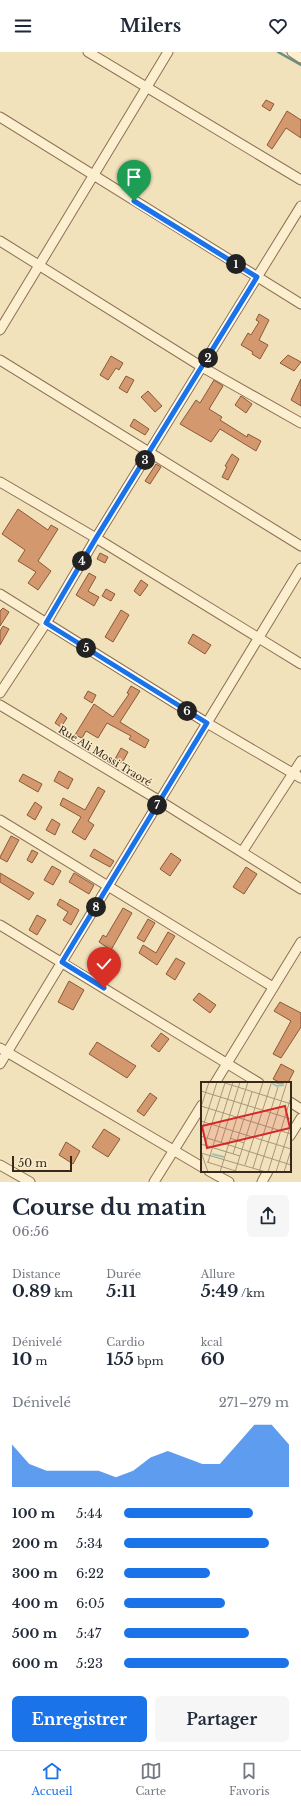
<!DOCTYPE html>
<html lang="fr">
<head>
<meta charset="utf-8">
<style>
  body { margin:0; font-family:"Libre Baskerville",serif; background:#f6f6f7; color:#1f2937; height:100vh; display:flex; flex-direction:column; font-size:15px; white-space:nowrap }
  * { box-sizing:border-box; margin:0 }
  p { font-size:13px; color:#747a83 }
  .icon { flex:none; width:22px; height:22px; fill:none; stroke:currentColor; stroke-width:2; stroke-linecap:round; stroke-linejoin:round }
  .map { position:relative; height:1130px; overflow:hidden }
  .side { display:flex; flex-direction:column; background:#fff; flex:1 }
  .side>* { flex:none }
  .scale { position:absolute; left:12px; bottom:10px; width:60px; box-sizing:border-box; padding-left:4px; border:2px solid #38291a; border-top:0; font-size:11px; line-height:14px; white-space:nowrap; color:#38291a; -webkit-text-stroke:3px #f8eccc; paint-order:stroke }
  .pin { position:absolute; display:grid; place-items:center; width:34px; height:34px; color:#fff; margin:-41px -17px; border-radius:50% 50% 50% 0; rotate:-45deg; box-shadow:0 0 4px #0007 }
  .pin .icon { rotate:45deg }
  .km { position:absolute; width:20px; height:20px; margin:-10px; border-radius:50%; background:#222; color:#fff; font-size:11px; line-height:20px; text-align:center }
  .round { display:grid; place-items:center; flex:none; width:42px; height:42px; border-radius:6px; background:#f6f6f7 }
  .headline { display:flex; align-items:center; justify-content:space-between; height:68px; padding:0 12px }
  h1 { font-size:22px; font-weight:800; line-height:30px }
  .figures { display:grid; grid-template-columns:repeat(3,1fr); gap:6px; height:68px; padding:4px 12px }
  .figures div { display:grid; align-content:center }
  .figures b { font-size:17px; font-weight:800 }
  .figures small { font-size:11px; font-weight:400 }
  .figures p { font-size:11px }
  .chart { height:112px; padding:8px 12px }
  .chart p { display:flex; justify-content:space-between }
  .chart svg { width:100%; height:72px; margin-top:4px; fill:#1a73e8; opacity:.7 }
  .button { display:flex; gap:8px; margin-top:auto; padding:8px 12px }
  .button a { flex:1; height:46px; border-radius:6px; background:#1a73e8; color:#fff; font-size:16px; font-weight:800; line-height:46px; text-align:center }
  .button a+a { background:#f6f6f7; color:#1f2937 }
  ul { padding:0 12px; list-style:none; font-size:13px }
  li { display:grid; grid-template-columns:64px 48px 1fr; align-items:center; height:30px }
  li i { height:10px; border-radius:5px; background:#1a73e8 }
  header { display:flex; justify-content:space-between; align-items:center; height:52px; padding:0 12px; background:#fff; font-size:18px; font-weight:800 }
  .tabs { display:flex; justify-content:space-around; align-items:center; height:56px; border-top:1px solid #e0e1e3; background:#fff; font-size:11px; color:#747a83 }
  .tabs a { display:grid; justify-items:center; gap:2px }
  .tabs .selected { color:#1a73e8 }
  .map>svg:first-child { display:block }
</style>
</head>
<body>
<header><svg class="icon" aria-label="menu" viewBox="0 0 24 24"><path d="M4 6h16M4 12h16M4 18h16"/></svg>Milers<svg class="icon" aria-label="heart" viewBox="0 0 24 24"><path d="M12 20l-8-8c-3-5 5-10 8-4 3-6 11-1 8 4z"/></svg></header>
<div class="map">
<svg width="301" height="1130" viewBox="0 0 301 1130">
  <rect width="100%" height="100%" fill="#f2e2bc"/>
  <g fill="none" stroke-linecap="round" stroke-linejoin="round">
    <!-- stream -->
    <path stroke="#679086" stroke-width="2.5" d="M278,0L301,13"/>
  </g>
  <!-- building -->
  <path fill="#d4986e" stroke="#8c5937" d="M266,48L274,52L270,59L262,54Z
    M287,59L301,68V86L286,76L272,97L267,93Z
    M259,262L269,268L259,288L268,293L260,307L252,302L253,300L241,293L248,281L251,283L259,270L256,268Z
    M288,303L301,310L294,319L280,311Z
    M111,304L123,311L119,318L116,316L108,328L100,323Z
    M126,324L134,328L127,341L119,336Z
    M301,327V354L291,348Z
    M214,328L223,334L209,357L222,365L220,368L247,385L248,382L261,389L256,399L220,377L211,390L180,372L196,348L200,351Z
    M148,339L162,354L155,360L141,345Z
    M241,344L252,352L246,361L235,353Z
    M134,367L149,377L145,383L130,374Z
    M232,402L239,407L228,428L222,425L227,415L225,414Z
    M156,412L161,415L150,432L145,429Z
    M18,457L48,478L51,473L58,477L38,509L51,519L38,538L28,531L36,520L18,509L25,498L2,482Z
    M100,501L108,505L105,511L97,507Z
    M89,521L96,525L88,539L99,545L94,554L76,543Z
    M141,528L148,533L140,544L134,539Z
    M106,537L115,542L111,549L102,544Z
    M3,556L9,560L0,574V559Z
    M121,558L129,563L113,590L105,585Z
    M3,574L9,577L0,593V579Z
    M193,582L211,593L205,602L188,591Z
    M131,634L140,639L120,670L149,688L145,696L129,687L131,684L107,671L98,686L86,679L82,686L75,683L94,652L113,665L129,642L127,641Z
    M88,639L96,643L92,651L84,646Z
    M61,661L67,666L61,675L55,671Z
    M121,696L128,700L122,711L115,707Z
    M59,719L73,727L68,737L54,729Z
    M23,722L42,732L38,740L19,729Z
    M98,735L105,739L88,769L94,773L85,788L72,780L81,765L60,753L63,746L85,758Z
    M35,750L42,755L35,768L27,763Z
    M52,767L60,772L55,783L46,778Z
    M11,784L19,788L7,810L0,806V805Z
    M94,797L114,809L110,815L90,804Z
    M32,798L38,801L32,811L27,808Z
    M171,801L181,808L170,824L160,817Z
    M52,814L61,819L53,833L44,828Z
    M246,815L257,822L244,842L233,835Z
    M0,821L34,841L29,848L0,830Z
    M74,821L94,833L89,842L69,830Z
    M60,847L79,858L71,873L63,868L68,860L57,853Z
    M123,856L132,861L111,898L99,890L103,883L106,885Z
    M37,863L46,868L37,883L29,878Z
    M148,867L155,871L144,890L137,886Z
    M168,880L175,884L157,913L139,901L143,893L156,901Z
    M176,906L185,911L175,928L166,922Z
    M69,929L84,938L73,958L58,950Z
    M199,941L216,953L210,961L193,948Z
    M280,950L301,961V975L281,1006L273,1002L291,969L274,959Z
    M161,981L169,987L159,1000L151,994Z
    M97,990L136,1014L127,1026L89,1002Z
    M281,1012L294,1019L288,1031H281L273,1027Z
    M150,1041L157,1046L144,1064L137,1059Z
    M104,1077L120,1087L108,1105L92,1095Z
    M66,1090L80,1099L73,1112L59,1103Z"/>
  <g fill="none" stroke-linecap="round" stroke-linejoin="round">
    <!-- street casing -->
    <g stroke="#8b7154" stroke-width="11">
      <path id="street" d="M88,0L301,128
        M292,0L301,6
        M0,65L301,252
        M0,189L202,315L301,371
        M0,278L168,0
        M0,308L301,494
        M0,430L96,486L301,612
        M0,542L207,671L301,726
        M0,641L46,571L96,486L301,154
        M0,653L160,749L301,837
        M0,768L273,935
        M242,800L301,709
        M0,873L259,1031
        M0,996L202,1115
        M0,1012L301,516
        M215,1031L301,890
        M290,1050L301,1057
        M290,1084L301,1066
        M0,1113L30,1130
        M209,1119L229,1130
        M154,1130L202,1053
        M262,1130L268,1119"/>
    </g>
    <!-- street -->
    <use href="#street" stroke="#fcefcf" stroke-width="9"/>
  </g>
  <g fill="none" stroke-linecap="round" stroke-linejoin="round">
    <!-- route casing -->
    <g stroke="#fff" stroke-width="8">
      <path id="route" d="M104,936L62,910L207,671L46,571L96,486L257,225L134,149"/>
    </g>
    <!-- route -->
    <use href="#route" stroke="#1a73e8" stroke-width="5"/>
  </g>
  <g text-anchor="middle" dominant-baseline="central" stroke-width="3" stroke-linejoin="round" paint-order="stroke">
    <!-- street labels -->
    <g font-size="10" fill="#38291a" stroke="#f8eccc">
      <text transform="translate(105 704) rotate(31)">Rue Ali Mossi Traoré</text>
    </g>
  </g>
  <!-- overview -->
  <g transform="translate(201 1030)">
    <rect width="90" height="90" fill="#f2e2bc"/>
    <path fill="none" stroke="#a0c2b8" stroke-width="2" d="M69,0L76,4L83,3M11,72L23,75"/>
    <path fill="none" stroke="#a8987b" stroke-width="1" d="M21,0L90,22M72,0L79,2L86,0M0,9L90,37M0,24L90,52M0,25L8,0M0,39L90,67M0,51L16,0M0,54L90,83M29,56L43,61M20,61L39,0M0,62L39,74M4,63L24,1M0,70L7,90M0,71L65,90M32,72L51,10M6,80L38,90M7,80L32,0M44,83L70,2M52,86L77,5M19,90L47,0M34,90L62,0M58,90L86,0M67,90L90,15M75,90L90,42M83,90L90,68"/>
    <path fill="#d62828" fill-opacity="0.15" stroke="#d62828" stroke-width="2" d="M84,24L89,46L6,66L1,44Z"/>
    <rect width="90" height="90" fill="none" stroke="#38291a" stroke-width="2"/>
  </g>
</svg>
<div class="scale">50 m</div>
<div class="pin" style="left:134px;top:149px;background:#1e9e55"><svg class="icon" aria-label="arrive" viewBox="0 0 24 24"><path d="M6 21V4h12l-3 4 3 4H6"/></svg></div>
<div class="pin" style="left:104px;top:936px;background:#d93025"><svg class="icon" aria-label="check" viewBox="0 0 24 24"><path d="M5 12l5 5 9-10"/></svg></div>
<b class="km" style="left:236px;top:212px">1</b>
<b class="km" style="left:208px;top:306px">2</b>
<b class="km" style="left:145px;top:408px">3</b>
<b class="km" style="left:82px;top:509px">4</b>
<b class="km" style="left:86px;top:596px">5</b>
<b class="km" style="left:187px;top:659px">6</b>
<b class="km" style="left:157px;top:753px">7</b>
<b class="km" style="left:96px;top:855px">8</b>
</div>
<section class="side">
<div class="headline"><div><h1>Course du matin</h1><p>06:56</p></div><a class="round"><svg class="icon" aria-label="share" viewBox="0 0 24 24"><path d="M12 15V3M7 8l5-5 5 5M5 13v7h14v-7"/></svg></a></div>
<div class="figures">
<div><p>Distance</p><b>0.89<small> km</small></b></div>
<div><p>Durée</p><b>5:11</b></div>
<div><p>Allure</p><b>5:49<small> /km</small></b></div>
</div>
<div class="figures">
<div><p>Dénivelé</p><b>10<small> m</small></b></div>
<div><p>Cardio</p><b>155<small> bpm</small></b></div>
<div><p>kcal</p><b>60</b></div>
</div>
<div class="chart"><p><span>Dénivelé</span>271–279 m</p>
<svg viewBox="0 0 160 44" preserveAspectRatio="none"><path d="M0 44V18L10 30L20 34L30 34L40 34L50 34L60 38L70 34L80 26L90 22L100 26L110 30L120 30L130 18L140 6L150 6L160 18V44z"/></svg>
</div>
<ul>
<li><b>100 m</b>5:44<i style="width:78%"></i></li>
<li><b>200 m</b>5:34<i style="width:88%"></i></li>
<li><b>300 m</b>6:22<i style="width:52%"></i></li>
<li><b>400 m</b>6:05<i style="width:61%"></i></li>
<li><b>500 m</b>5:47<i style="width:76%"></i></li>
<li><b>600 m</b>5:23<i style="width:100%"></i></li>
</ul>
<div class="button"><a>Enregistrer</a><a>Partager</a></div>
</section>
<nav class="tabs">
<a class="selected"><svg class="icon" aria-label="home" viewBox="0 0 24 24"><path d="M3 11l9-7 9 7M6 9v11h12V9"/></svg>Accueil</a>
<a><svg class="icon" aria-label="map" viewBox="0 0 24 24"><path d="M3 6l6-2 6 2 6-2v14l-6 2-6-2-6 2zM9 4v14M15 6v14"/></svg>Carte</a>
<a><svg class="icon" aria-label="saved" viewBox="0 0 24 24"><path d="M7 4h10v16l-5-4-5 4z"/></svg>Favoris</a>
</nav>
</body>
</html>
